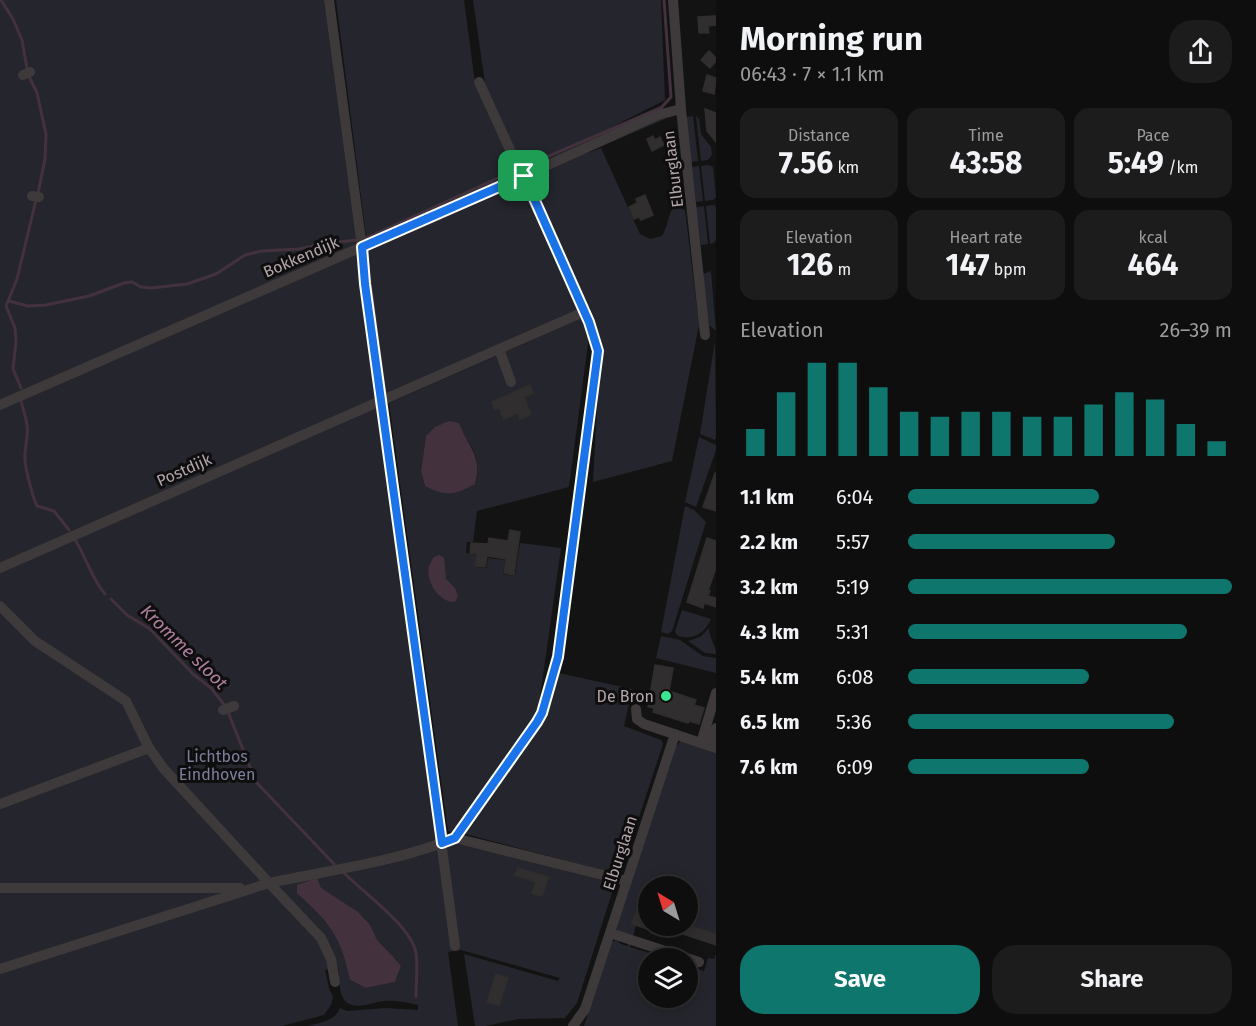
<!DOCTYPE html>
<html lang="en">
<head>
<meta charset="utf-8">
<style>
  body { margin:0; font-family:"Fira Sans",sans-serif; background:#1d1c1c; color:#f1f3f6; height:100vh; display:flex; flex-direction:column; font-size:22px; white-space:nowrap }
  * { box-sizing:border-box; margin:0 }
  p { font-size:20px; color:#9b9c9e }
  .icon { flex:none; width:33px; height:33px; fill:none; stroke:currentColor; stroke-width:2; stroke-linecap:round; stroke-linejoin:round }
  .map { position:relative; flex:1; overflow:hidden }
  .side { display:flex; flex-direction:column; background:#0f0e0e; width:540px }
  .side>* { flex:none }
  .needle { width:39px; rotate:322deg }
  .buttons { position:absolute; left:638px; top:876px; display:grid; gap:12px }
  .buttons a { display:grid; place-items:center; width:60px; height:60px; border-radius:50%; background:#0f0e0e; box-shadow:0 3px 15px #0003,0 0 0 2px #2f2e2e; font-size:30px }
  .pin { position:absolute; display:grid; place-items:center; width:51px; height:51px; color:#fff; margin:-26px; border-radius:12px; box-shadow:0 3px 9px #0006 }
  .round { display:grid; place-items:center; flex:none; width:63px; height:63px; border-radius:24px; background:#1d1c1c }
  .headline { display:flex; align-items:center; justify-content:space-between; height:102px; padding:0 24px }
  h1 { font-size:33px; font-weight:700; line-height:45px }
  .figures { display:grid; grid-template-columns:repeat(3,1fr); gap:9px; height:102px; padding:6px 24px }
  .figures div { display:grid; align-content:center; border-radius:15px; background:#1d1c1c; text-align:center }
  .figures b { font-size:30px; font-weight:700 }
  .figures small { font-size:16px; font-weight:400 }
  .figures p { font-size:16px }
  .chart { height:168px; padding:12px 24px }
  .chart p { display:flex; justify-content:space-between }
  .chart svg { width:100%; height:108px; margin-top:6px; stroke:#0f766e; stroke-width:6 }
  .primary-button { display:flex; gap:12px; margin-top:auto; padding:12px 24px }
  .primary-button a { flex:1; height:69px; border-radius:24px; background:#0f766e; color:#fff; font-size:24px; font-weight:700; line-height:69px; text-align:center }
  .primary-button a+a { background:#1d1c1c; color:#f1f3f6 }
  ul { padding:0 24px; list-style:none; font-size:20px }
  li { display:grid; grid-template-columns:96px 72px 1fr; align-items:center; height:45px }
  li i { height:15px; border-radius:8px; background:#0f766e }
  main { display:flex; flex:1; min-height:0 }
  .map>svg:first-child { display:block }
</style>
</head>
<body>
<main>
<div class="map">
<svg width="716" height="1026" viewBox="0 0 716 1026">
  <rect width="100%" height="100%" fill="#141313"/>
  <!-- green -->
  <path fill="#25252d" fill-rule="evenodd" d="M0,0H324L356,241L366,236L336,0H464L475,83H485L473,0H661L665,100L610,128L662,105L665,119L584,154L601,148L640,234L650,239L662,236C668,226 668,215 674,206L685,210L699,325L672,461L593,482L600,351L535,192L537,177L542,172L523,180L581,310L386,396L444,835L462,836L617,877L577,1003L565,1018L518,1019L486,1026H475L464,954L558,981L560,978L461,950L448,952L458,1026H307C320,1023 335,1021 340,1008L347,1011L386,1008L418,1010V1005C408,1003 395,1000 385,1001C378,1001 372,1004 366,1005C336,1010 341,988 338,967L325,970L329,988L333,997L331,1005L324,1015L282,1026H0ZM396,959L401,966L395,982L366,988L350,980L348,967Z
    M693,116L698,161L691,162L686,117Z
    M696,116L699,119L701,134L711,147L712,155L708,160L701,161Z
    M708,165L713,167L716,197L713,200L705,201L701,166Z
    M699,166L703,201L696,202L692,167Z
    M714,205L716,207V239L715,242L710,244L706,206Z
    M704,206L708,244L701,245L696,209L697,207Z
    M711,271L716,331L709,325L703,274Z
    M580,319H584L589,336L569,487L477,511L473,542H467L466,553L476,555L475,567L486,568L488,558L505,560L503,574L515,576L520,543L561,548L539,704L531,722L452,832L448,831L389,403ZM463,434C475,450 481,464 475,484L425,486L421,471L426,437Z
    M715,341L716,435L715,440L700,434Z
    M699,437L716,445V450L696,507L685,502Z
    M685,506L694,510L706,522L672,631L668,634L661,632Z
    M682,610L711,619C704,634 694,640 678,636L675,632Z
    M709,628C709,638 716,645 716,654L705,653L688,641L700,637Z
    M661,636L680,640L703,656L716,658V673L656,658Z
    M554,672L632,689L624,726L661,740L663,744L620,875L462,833L539,728Z
    M681,741L716,752V934L687,924V886H648V909L638,906L636,925L633,937L618,932L616,927L675,747Z
    M616,940L621,944L627,946L629,943L631,944L630,947L666,958H648V998H687V965L704,971L708,958L714,959L716,954V1026H584L611,942Z"/>
  <!-- water -->
  <path fill="#43323e" d="M449,421L459,423C468,447 483,456 475,484C455,495 446,497 425,486L421,471L426,436L435,427Z
    M439,555L444,558L446,579L455,588L458,596L455,602C439,603 425,580 429,566C430,563 432,560 434,557Z
    M317,878L321,888L358,912L370,925L377,940L398,962L401,966L395,982L366,988L350,980C341,936 330,923 297,893V885Z"/>
  <g fill="none" stroke-linecap="round" stroke-linejoin="round">
    <!-- stream -->
    <path stroke="#43323e" stroke-width="3" d="M1,0L13,19L22,40L28,74L37,93L46,134L45,159L38,193
      M364,239L516,170L661,108L671,97L664,0
      M9,301L28,306L46,305L89,296L124,283L132,282L141,287L151,288L187,284L216,274L245,255L262,251L299,249L328,243L358,240
      M21,388L13,369L16,342L15,328L6,306L17,279L36,200
      M21,401C23,409 26,417 27,425C29,436 24,448 25,459C25,468 33,498 37,506L54,511L69,530
      M74,538C86,556 91,578 105,594
      M111,599L127,615L150,629L193,674L211,688L226,707L256,782L334,864
      M344,873C364,893 411,926 416,953C418,967 416,983 416,996"/>
  </g>
  <!-- building -->
  <path fill="#302e2e" stroke="#302d2d" stroke-width="1.5" d="M716,16V25L708,26L709,33H699L698,17Z
    M709,51L716,58V61L710,68L701,60Z
    M707,75L716,78L714,94L703,91Z
    M705,109L716,113V142L707,131Z
    M653,136L655,140L660,137L664,145L652,151L647,139Z
    M645,195L653,215L641,220L639,217L634,219L629,207L637,203L636,199Z
    M530,385L533,393L524,397L531,414L520,419L518,413L504,419L499,408L495,410L492,402Z
    M715,473H716V511L703,507Z
    M510,530L520,532L514,575L504,573L506,559L487,556L485,567L475,566L477,554L470,553L471,543L488,544L489,538L508,541Z
    M707,538L716,541V568L708,591H710L708,596L716,598V607L704,603L703,608L687,602Z
    M655,665L673,668L669,691L696,700L694,705L704,708L699,724L689,721L688,723L653,712L654,708L648,707Z
    M518,868L548,877L542,896L532,893L536,882L515,875Z
    M638,906L648,909V926H691L716,934V945L671,930L669,936L632,924Z
    M496,974L508,978L499,1005L487,1002Z"/>
  <g fill="none" stroke-linecap="round" stroke-linejoin="round">
    <!-- minor -->
    <path stroke="#3e393a" stroke-width="10" d="M329,0C369,316 415,631 455,946
      M673,0L681,109L705,335
      M23,75L30,72
      M32,196L39,197
      M511,382L499,349L584,312
      M0,405L524,176L658,115L681,109
      M0,568L499,349
      M0,606L35,641L126,701L149,748L164,769L269,883C331,870 396,862 455,838L627,881
      M636,709L637,719L644,724L716,748
      M223,710L234,706
      M701,743L716,693
      M710,746L716,728
      M0,804L149,748
      M455,838L537,722L542,713L558,657L598,351L589,322L479,82
      M0,888H240
      M610,933L699,962
      M0,969L269,883L321,938L331,959L335,982
      M573,1026L585,1009L675,734"/>
  </g>
  <g fill="none" stroke-linecap="round" stroke-linejoin="round">
    <!-- route casing -->
    <g stroke="#fff" stroke-width="12">
      <path id="route" d="M524,176L589,322L598,351L558,657L542,713L537,722L455,838L442,843L365,284L362,247Z"/>
    </g>
    <!-- route -->
    <use href="#route" stroke="#1a73e8" stroke-width="8"/>
  </g>
  <!-- markers -->
  <circle fill="#3ae490" stroke="#0f0e0e" stroke-width="2" cx="666" cy="696" r="6"/>
  <g text-anchor="middle" dominant-baseline="central" stroke-width="6" stroke-linejoin="round" paint-order="stroke">
    <!-- street labels -->
    <g font-size="16" fill="#b4a5ac" stroke="#0f0e0e">
      <text transform="translate(673 169) rotate(-97)">Elburglaan</text>
      <text transform="translate(301 257) rotate(-23)">Bokkendijk</text>
      <text transform="translate(184 470) rotate(-24)">Postdijk</text>
      <text transform="translate(620 853) rotate(-72)">Elburglaan</text>
    </g>
    <!-- poi labels -->
    <g font-size="16" fill="#b4a5ac" stroke="#0f0e0e" text-anchor="end">
      <text x="654" y="696">De Bron</text>
    </g>
    <!-- park labels -->
    <g font-size="16" fill="#7d809d" stroke="#0f0e0e">
      <text x="217" y="756">Lichtbos<tspan x="217" dy="18">Eindhoven</tspan></text>
    </g>
    <!-- water labels -->
    <g font-size="18" font-style="italic" fill="#ad7e9e" stroke="#0f0e0e">
      <text transform="translate(184 647) rotate(44)">Kromme sloot</text>
    </g>
  </g>
</svg>
<div class="buttons">
<a><svg class="needle" viewBox="-14 -14 28 28"><path d="M0-13l5 13h-10z" fill="#e53935"/><path d="M0 13l5-13h-10z" fill="#9b9c9e"/></svg></a>
<a><svg class="icon" aria-label="layers" viewBox="0 0 24 24"><path d="M12 4l9 5-9 5-9-5zM3 14l9 5 9-5"/></svg></a>
</div>
<div class="pin" style="left:524px;top:176px;background:#1e9e55"><svg class="icon" aria-label="arrive" viewBox="0 0 24 24"><path d="M6 21V4h12l-3 4 3 4H6"/></svg></div>
</div>
<section class="side">
<div class="headline"><div><h1>Morning run</h1><p>06:43 · 7 × 1.1 km</p></div><a class="round"><svg class="icon" aria-label="share" viewBox="0 0 24 24"><path d="M12 15V3M7 8l5-5 5 5M5 13v7h14v-7"/></svg></a></div>
<div class="figures">
<div><p>Distance</p><b>7.56<small> km</small></b></div>
<div><p>Time</p><b>43:58</b></div>
<div><p>Pace</p><b>5:49<small> /km</small></b></div>
</div>
<div class="figures">
<div><p>Elevation</p><b>126<small> m</small></b></div>
<div><p>Heart rate</p><b>147<small> bpm</small></b></div>
<div><p>kcal</p><b>464</b></div>
</div>
<div class="chart"><p><span>Elevation</span>26–39 m</p>
<svg viewBox="0 0 160 44" preserveAspectRatio="none"><path d="M5 44V33M15 44V18M25 44V6M35 44V6M45 44V16M55 44V26M65 44V28M75 44V26M85 44V26M95 44V28M105 44V28M115 44V23M125 44V18M135 44V21M145 44V31M155 44V38"/></svg>
</div>
<ul>
<li><b>1.1 km</b>6:04<i style="width:59%"></i></li>
<li><b>2.2 km</b>5:57<i style="width:64%"></i></li>
<li><b>3.2 km</b>5:19<i style="width:100%"></i></li>
<li><b>4.3 km</b>5:31<i style="width:86%"></i></li>
<li><b>5.4 km</b>6:08<i style="width:56%"></i></li>
<li><b>6.5 km</b>5:36<i style="width:82%"></i></li>
<li><b>7.6 km</b>6:09<i style="width:56%"></i></li>
</ul>
<div class="primary-button"><a>Save</a><a>Share</a></div>
</section>
</main>
</body>
</html>
